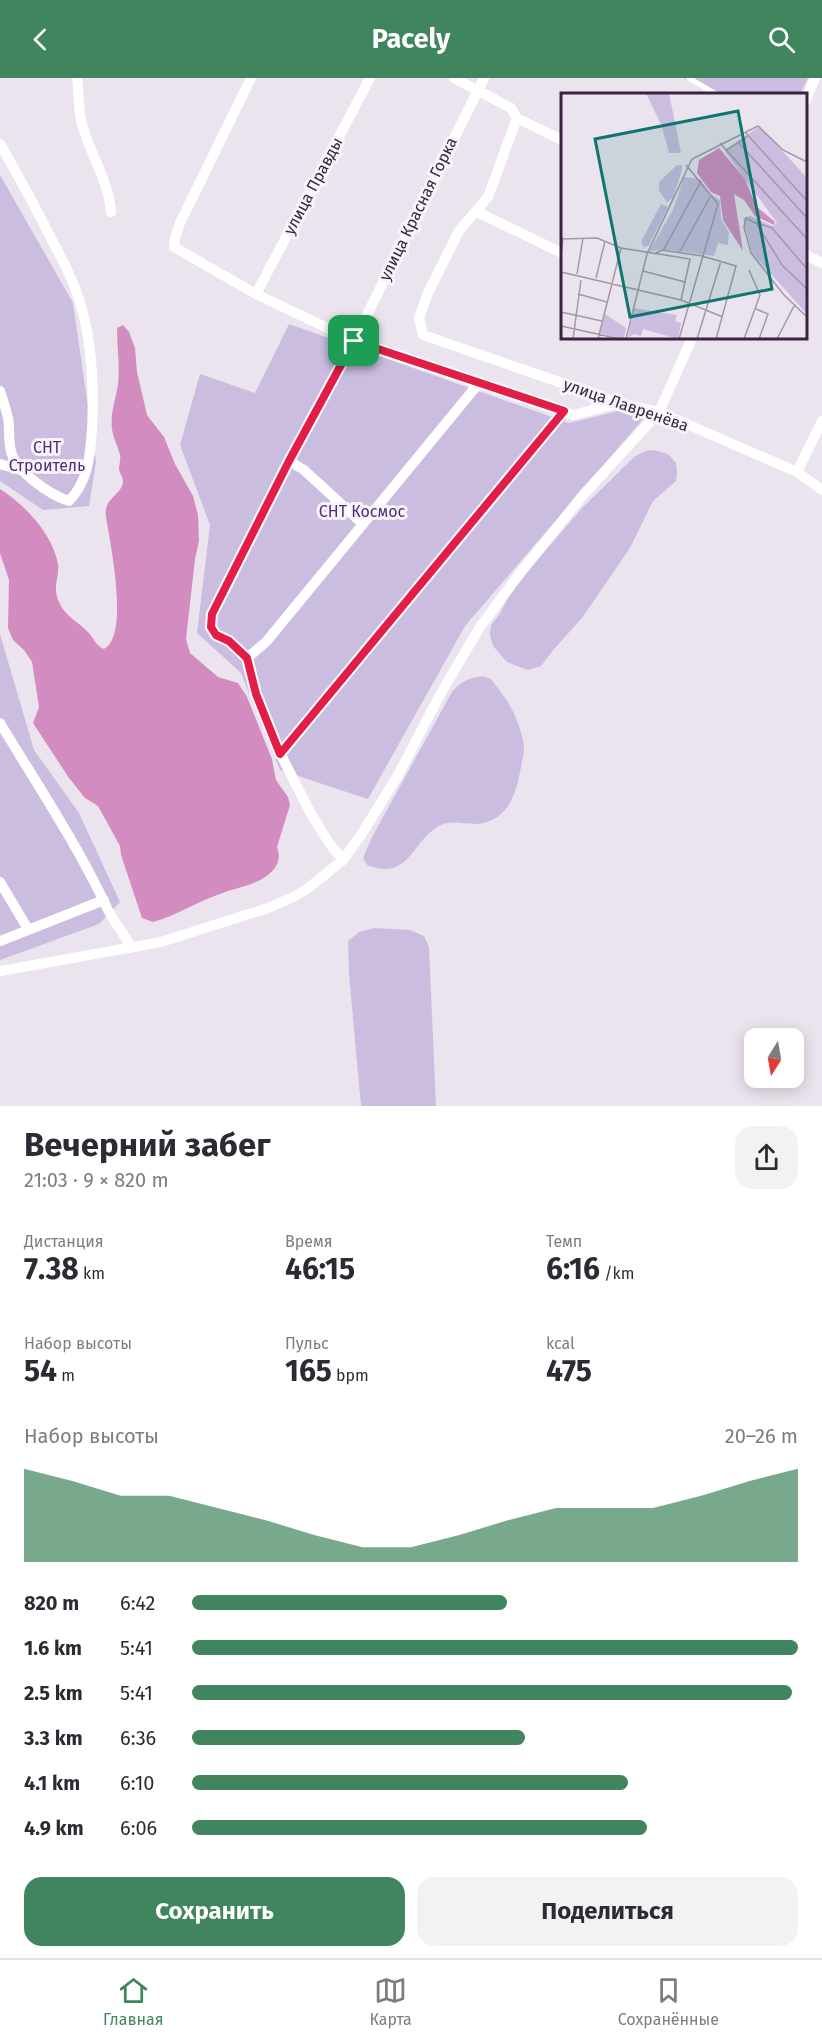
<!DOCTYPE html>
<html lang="ru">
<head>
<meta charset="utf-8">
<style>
  body { margin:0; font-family:"Fira Sans",sans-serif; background:#f2f2f3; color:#2b2b33; height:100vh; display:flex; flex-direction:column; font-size:22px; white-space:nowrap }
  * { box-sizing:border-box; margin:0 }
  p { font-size:20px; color:#7c7c81 }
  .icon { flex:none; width:33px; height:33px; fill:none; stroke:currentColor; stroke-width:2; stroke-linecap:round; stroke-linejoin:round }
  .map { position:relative; height:1028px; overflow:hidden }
  .drawer { display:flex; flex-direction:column; background:#fff; flex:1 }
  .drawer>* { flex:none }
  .needle { width:39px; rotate:191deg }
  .tools { position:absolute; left:744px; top:950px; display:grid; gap:12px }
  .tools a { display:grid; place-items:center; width:60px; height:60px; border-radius:12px; background:#fff; box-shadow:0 3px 15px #0003; font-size:30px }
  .pin { position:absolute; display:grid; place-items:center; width:51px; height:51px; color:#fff; margin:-26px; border-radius:12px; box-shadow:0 3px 9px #0006 }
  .round { display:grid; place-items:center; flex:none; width:63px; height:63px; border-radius:18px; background:#f2f2f3 }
  .headline { display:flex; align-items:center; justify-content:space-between; height:102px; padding:0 24px }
  h1 { font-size:33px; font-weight:700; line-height:45px }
  .stats { display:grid; grid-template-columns:repeat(3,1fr); gap:9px; height:102px; padding:6px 24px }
  .stats div { display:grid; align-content:center }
  .stats b { font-size:30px; font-weight:700 }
  .stats small { font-size:16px; font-weight:400 }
  .stats p { font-size:16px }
  .chart { height:168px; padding:12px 24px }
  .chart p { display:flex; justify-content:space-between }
  .chart svg { width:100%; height:108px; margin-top:6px; fill:#41855e; opacity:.7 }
  .cta { display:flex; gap:12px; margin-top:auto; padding:12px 24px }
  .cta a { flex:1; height:69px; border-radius:18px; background:#41855e; color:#fff; font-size:24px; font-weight:700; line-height:69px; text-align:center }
  .cta a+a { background:#f2f2f3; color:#2b2b33 }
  ul { padding:0 24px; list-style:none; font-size:20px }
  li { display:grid; grid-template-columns:96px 72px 1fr; align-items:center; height:45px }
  li i { height:15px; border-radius:8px; background:#41855e }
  header { display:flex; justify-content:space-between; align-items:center; height:78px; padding:0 24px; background:#41855e; color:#fff; font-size:27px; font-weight:700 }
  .tabs { display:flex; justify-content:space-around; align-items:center; height:84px; border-top:2px solid #e1e1e2; background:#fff; font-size:16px; color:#7c7c81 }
  .tabs a { display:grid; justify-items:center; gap:3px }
  .tabs .current { color:#41855e }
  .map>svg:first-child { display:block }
</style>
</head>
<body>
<header><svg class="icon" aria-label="back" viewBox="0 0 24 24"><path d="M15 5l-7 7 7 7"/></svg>Pacely<svg class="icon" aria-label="search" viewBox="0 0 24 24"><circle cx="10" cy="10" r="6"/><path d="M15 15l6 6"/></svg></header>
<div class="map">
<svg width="822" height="1028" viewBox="0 0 822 1028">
  <rect width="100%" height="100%" fill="#ebe4ee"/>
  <!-- green -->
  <path fill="#cabddf" d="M684,0H808L800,16H721Z
    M0,97L73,225L96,384L89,428L43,432L0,403Z
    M289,246L569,345L618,333L644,340L465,548L368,721L280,692L241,595L197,555L210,447L180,367L200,296L255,315Z
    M654,372L668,376L676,385L677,395L676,403L653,423L630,470L582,540L554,571L541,588L528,592L507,584L493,568L490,557L491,547L499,537L514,509L583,429L626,387L635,378L646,373Z
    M0,556L34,672L79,735L120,824L99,846L0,882Z
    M483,598L491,601C500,613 510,625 516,640C519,648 524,661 524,671C524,676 522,683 521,689C517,711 511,736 487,744C471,750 452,739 437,749C410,767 408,803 367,787L363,780L372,759L452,614C461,603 469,600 483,598Z
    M374,850L410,852L424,858L429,869L436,1028H361L349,896L348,863L359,854Z"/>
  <!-- water -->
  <path fill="#d38cc0" d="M123,247L129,254L135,270L137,294L147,337L164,359L175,386L193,418L198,437L199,463L195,481L186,561L190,575L218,599L238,605L247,619L272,681L276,702L288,719L290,727L277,769C281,780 278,789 268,797C254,808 234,810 217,817C195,825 175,838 153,844L142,840L121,777L120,768L98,728L85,720L69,700L33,645L39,629L32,584L24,572L13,562L8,550L9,502L0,475V411C25,427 52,455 58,486C60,499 51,510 60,526C66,539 80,545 89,555C95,562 95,567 104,571C130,558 110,464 106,439C103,420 121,418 123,404C123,399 120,396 119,391C119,386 121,382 120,377C118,368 113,360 112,351C110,335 116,321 118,306C120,289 117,268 117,250Z"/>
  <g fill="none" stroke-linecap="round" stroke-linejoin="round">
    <!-- service -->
    <path stroke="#fff" stroke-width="5" d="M689,0L716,16"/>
    <!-- minor -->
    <path stroke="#fff" stroke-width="10" d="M77,0C79,15 78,32 82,46C90,76 109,104 111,134
      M251,0L180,145L175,160L174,169L256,216L354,263L573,337L619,325
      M454,0L511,30L517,40L562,62
      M806,22L815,0
      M517,40L488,119L459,153L428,215L419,240L423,257L620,325L659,334L797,394L822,412
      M0,66C19,99 37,132 54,166C64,185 74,204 80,225C92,262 94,312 92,352C90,378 88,404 69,423C50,417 15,393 11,373C8,362 10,351 8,340C6,331 3,322 0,313
      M477,134L562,175
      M806,177L822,185
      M256,216L370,0
      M289,383L304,392L363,446
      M0,386L24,393
      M797,394L822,343
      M247,580L266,564L479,305
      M0,645C37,706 77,766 107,830C114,845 125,856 131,870
      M280,676L564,333
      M343,782L329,765L310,734L277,669L256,616L247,580L229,563L216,557L211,549L212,536L289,383L354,263L484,0
      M0,804L28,851
      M0,863L104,822
      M0,893L161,864L268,830L293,819L307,811L343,782L361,757L397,699L441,615L480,549L521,494L583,417L659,334L692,260"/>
  </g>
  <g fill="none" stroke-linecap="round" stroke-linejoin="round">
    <!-- route casing -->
    <g stroke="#fff" stroke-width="12">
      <path id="route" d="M354,263L564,333L280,676L256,616L247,580L229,563L216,557L211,549L212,536L289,383Z"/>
    </g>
    <!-- route -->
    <use href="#route" stroke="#e11d48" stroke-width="8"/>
  </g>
  <g text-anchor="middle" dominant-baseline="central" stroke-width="6" stroke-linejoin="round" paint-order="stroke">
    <!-- street labels -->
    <g font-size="16" fill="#3b2340" stroke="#f8f5fa">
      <text transform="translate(313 108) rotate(-62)">улица Правды</text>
      <text transform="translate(418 131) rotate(-64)">улица Красная Горка</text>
      <text transform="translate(626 327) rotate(19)">улица Лавренёва</text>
    </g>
    <!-- park labels -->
    <g font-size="16" fill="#522c78" stroke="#f8f5fa">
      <text x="47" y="369">СНТ<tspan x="47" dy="18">Строитель</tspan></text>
      <text x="362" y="433">СНТ Космос</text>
    </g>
  </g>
  <!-- overview -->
  <g transform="translate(561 15)">
    <rect width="246" height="246" fill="#ebe4ee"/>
    <path d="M85,0H108L120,60H108L101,34ZM199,33L246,85V221L191,160L182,125L189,123L212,133L216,130L163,57ZM116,72H121V77L112,105L106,109L98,98V89ZM123,84L139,86L149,101L159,107L160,126L168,139L167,152L157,150L153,163L101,156L88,159L112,117ZM100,111L107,114L88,152L83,154L80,149ZM73,215L116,222L114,228L120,230L117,246L82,236L80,243L73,241L67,245ZM44,221L65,235L63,246L39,240Z" fill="#cabddf"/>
    <path d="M158,55L184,86L195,113L214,129L213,132L194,123L183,107L173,101L182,158L162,127L159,103L150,99L136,80L138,67Z" fill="#d38cc0"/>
    <path fill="none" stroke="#a597a8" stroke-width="1.5" d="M185,40L246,108M159,50L246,146M178,50L246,125M166,57L187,43M194,129L211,135L246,176M0,146L36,145L60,155L129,166L120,207M102,158L140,88M118,160L149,104M93,161L101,157L141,163L175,173L155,246M0,163L2,145M82,178L124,189M0,179L120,207L162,224M16,181L22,145M35,185L44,148M246,196L221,172L196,131L185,125L183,134L190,160L223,202L246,224M17,201L46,209M195,216L207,221L198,246M0,219L41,228M0,233L59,246M12,246L20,187M37,246L60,155M65,246L86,161L131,66L197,33L222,57L246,69M118,246L157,111L125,72M136,246L160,168M183,246L199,202L188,177M216,246L234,211"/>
    <path fill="#0f766e" fill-opacity="0.15" stroke="#0f766e" stroke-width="3" d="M177,18L211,196L69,224L34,46Z"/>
    <rect width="246" height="246" fill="none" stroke="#3b2340" stroke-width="3"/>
  </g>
</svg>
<div class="tools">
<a><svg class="needle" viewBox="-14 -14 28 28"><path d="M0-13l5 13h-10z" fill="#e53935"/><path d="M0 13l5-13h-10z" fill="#7c7c81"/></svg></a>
</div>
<div class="pin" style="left:354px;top:263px;background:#1e9e55"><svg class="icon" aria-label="arrive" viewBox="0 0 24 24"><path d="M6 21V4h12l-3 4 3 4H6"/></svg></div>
</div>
<section class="drawer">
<div class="headline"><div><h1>Вечерний забег</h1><p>21:03 · 9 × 820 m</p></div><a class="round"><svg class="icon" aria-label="share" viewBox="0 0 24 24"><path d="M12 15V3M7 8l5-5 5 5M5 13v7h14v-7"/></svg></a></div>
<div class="stats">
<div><p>Дистанция</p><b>7.38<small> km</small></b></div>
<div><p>Время</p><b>46:15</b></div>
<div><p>Темп</p><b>6:16<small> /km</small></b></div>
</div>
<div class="stats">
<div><p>Набор высоты</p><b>54<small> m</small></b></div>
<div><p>Пульс</p><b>165<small> bpm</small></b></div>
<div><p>kcal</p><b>475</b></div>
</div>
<div class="chart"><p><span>Набор высоты</span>20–26 m</p>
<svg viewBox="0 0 160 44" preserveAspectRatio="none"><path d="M0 44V6L10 11L20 17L30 17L40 22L50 27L60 33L70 38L80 38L90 33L100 27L110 22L120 22L130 22L140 17L150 11L160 6V44z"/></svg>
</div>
<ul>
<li><b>820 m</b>6:42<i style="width:52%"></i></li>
<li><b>1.6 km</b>5:41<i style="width:100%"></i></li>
<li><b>2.5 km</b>5:41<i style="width:99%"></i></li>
<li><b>3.3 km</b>6:36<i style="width:55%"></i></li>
<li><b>4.1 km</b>6:10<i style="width:72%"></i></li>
<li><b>4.9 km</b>6:06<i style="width:75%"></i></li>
</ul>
<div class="cta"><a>Сохранить</a><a>Поделиться</a></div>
</section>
<nav class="tabs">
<a class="current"><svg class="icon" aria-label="home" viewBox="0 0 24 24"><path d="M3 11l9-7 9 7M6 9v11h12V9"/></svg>Главная</a>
<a><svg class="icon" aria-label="map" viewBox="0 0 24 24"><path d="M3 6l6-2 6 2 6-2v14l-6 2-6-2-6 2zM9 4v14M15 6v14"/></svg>Карта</a>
<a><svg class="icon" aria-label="saved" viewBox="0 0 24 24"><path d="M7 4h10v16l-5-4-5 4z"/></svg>Сохранённые</a>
</nav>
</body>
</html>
